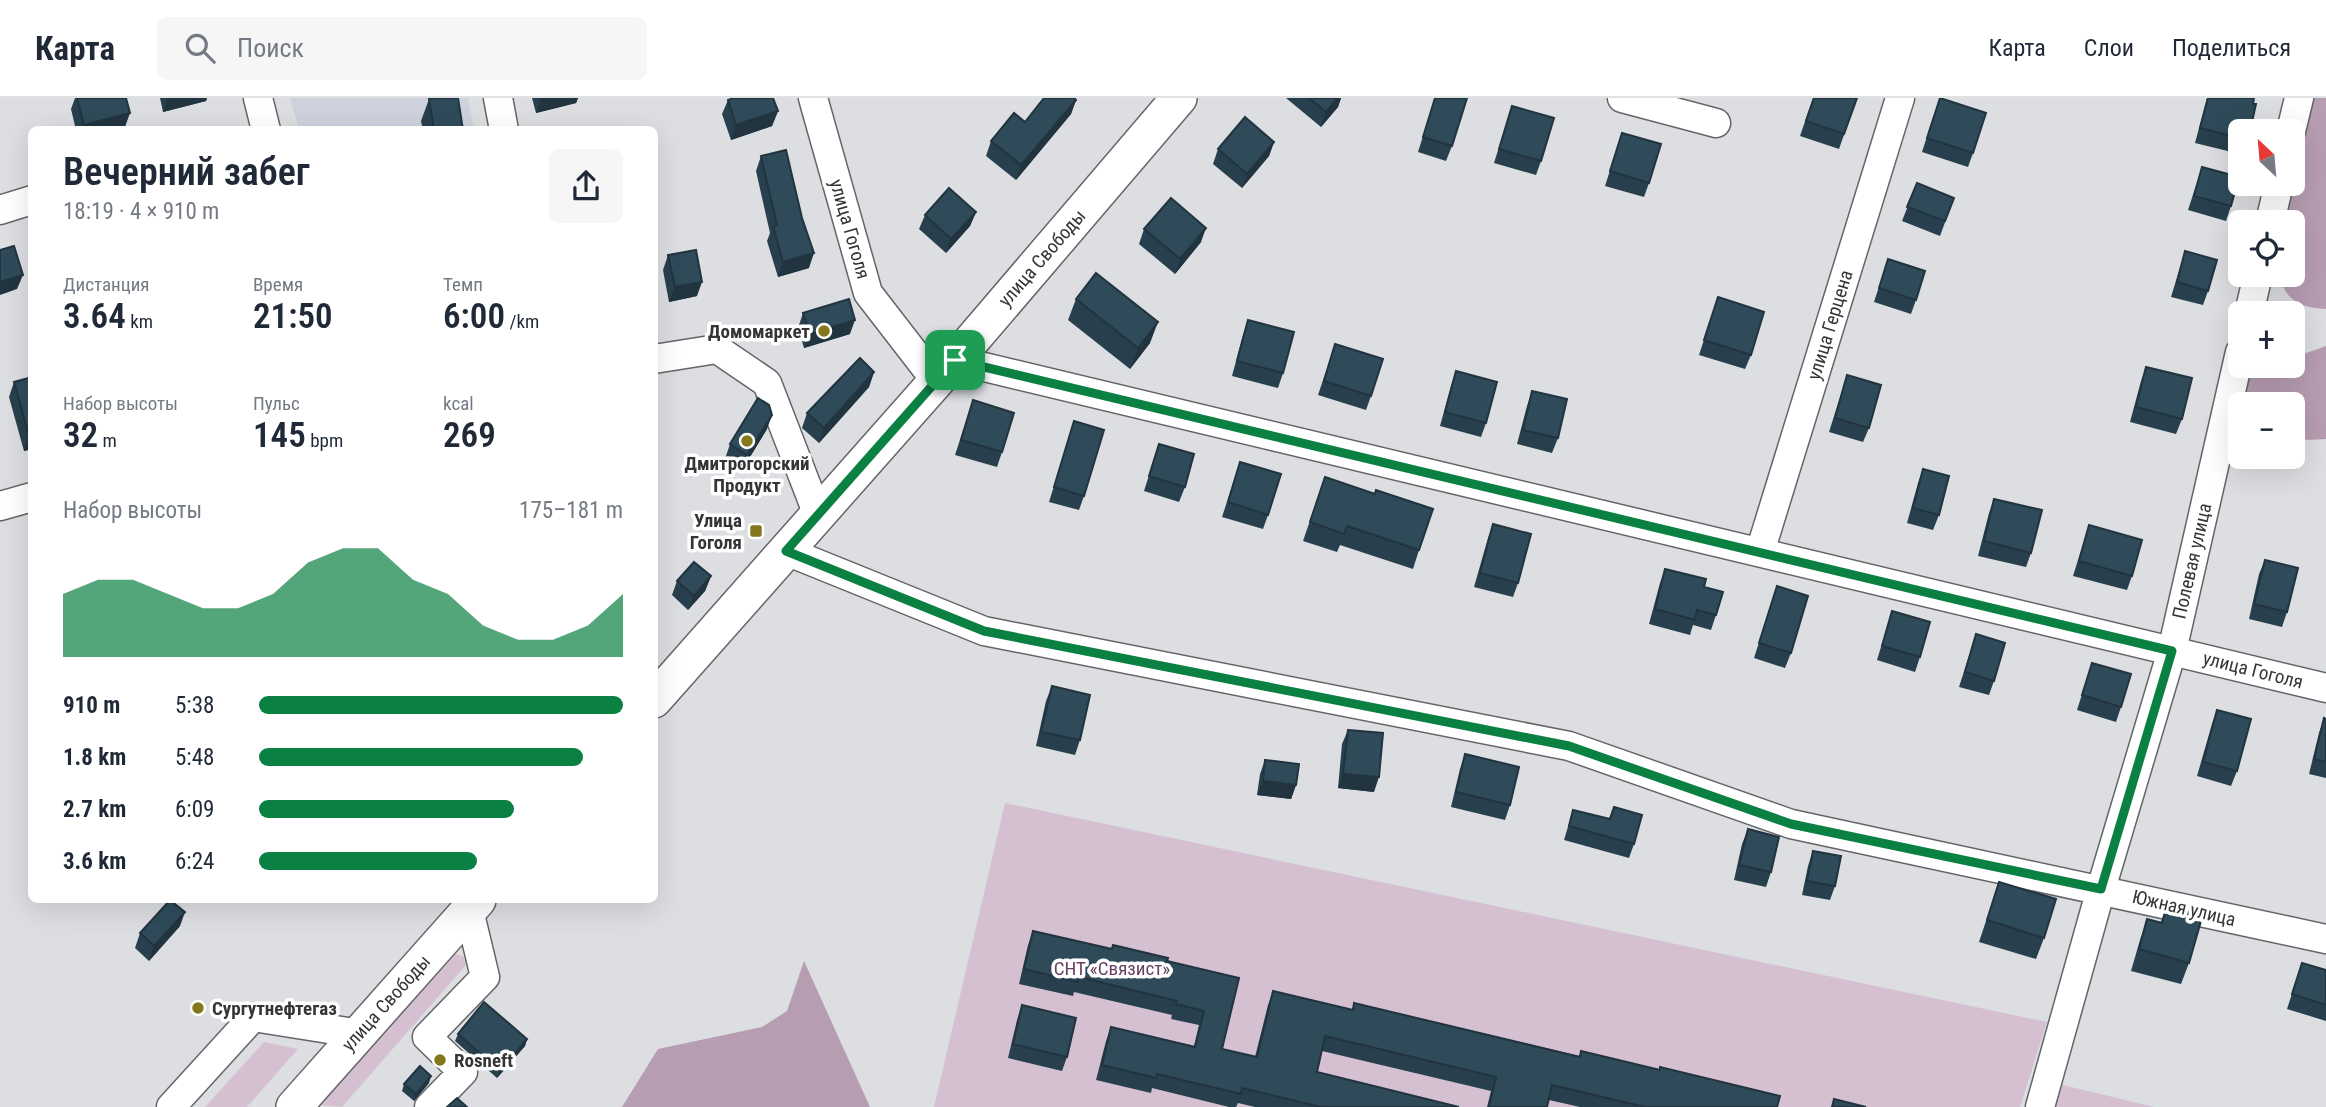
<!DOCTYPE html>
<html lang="ru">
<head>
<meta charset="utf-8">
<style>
  body { margin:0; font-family:"Roboto Condensed",sans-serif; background:#f6f6f7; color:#1f2937; height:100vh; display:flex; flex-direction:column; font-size:26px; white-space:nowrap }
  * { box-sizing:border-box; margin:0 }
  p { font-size:23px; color:#747a83 }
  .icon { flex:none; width:38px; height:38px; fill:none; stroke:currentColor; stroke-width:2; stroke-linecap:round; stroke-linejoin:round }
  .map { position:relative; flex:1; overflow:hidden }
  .drawer { position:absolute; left:28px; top:28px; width:630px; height:777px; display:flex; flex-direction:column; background:#fff; border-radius:10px; box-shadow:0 7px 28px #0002 }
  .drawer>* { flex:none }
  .needle { width:46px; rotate:334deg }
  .controls { position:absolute; left:2228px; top:21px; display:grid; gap:14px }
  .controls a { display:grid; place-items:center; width:77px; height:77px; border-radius:10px; background:#fff; box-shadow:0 7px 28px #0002; font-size:35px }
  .pin { position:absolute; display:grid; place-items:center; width:60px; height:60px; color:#fff; margin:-30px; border-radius:14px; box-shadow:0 4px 10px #0006 }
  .round { display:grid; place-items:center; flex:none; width:74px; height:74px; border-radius:10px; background:#f6f6f7 }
  .summary { display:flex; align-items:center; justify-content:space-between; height:119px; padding:0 35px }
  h1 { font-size:38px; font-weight:600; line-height:52px }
  .figures { display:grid; grid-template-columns:repeat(3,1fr); gap:10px; height:119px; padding:7px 35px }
  .figures div { display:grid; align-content:center }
  .figures b { font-size:35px; font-weight:600 }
  .figures small { font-size:19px; font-weight:400 }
  .figures p { font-size:19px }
  .chart { height:196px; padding:14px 35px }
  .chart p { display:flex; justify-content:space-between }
  .chart svg { width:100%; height:126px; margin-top:7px; fill:#0b8043; opacity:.7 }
  ul { padding:0 35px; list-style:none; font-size:23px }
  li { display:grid; grid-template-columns:112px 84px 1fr; align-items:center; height:52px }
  li i { height:18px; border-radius:9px; background:#0b8043 }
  header { display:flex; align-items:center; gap:42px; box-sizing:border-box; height:98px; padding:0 35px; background:#fff; border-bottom:2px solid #e0e1e3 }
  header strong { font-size:33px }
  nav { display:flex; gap:38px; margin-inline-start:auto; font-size:24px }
  .search { width:490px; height:63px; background:#f6f6f7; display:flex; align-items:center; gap:18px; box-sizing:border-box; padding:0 24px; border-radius:10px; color:#747a83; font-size:26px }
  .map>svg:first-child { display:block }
</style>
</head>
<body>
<header>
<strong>Карта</strong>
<div class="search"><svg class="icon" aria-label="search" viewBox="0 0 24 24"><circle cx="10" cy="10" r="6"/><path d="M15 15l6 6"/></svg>Поиск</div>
<nav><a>Карта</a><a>Слои</a><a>Поделиться</a></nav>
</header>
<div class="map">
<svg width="2326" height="1009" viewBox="0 0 2326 1009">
  <rect width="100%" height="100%" fill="#dcdee2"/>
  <!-- built -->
  <path fill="#cdd2dc" d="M290,0H468L474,31H299Z"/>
  <!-- green -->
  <path fill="#d5c0d1" d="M1005,705L2047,924L2020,1009H934Z
    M442,851L464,859L466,867L342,1009L320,1007L317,1000Z
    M264,944L298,951L247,1009H205Z
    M2059,986L2154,1009H2054Z"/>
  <!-- forest -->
  <path fill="#b79db2" d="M2308,0H2326V211C2296,209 2289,203 2277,177H2292V124H2280L2292,86L2293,68Z
    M2326,248V341L2307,342L2293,336L2292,306H2250L2244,300L2246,268H2292L2293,255L2295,259Z
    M804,863L870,1009H622L658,951L762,929L787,913Z"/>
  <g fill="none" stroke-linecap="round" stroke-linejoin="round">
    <!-- minor casing -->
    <g stroke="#636568" stroke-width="31">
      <path id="minor" d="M258,0L266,32
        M498,0L504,32
        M813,0L868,195L936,283
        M1622,0L1716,25
        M2291,33L2299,0
        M0,112L32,102
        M2270,124L2279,86
        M2249,215L2258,177
        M654,261L717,251L767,285L818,417
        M955,262L2326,590
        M0,408L32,399
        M786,453L984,533L1569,648L1791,726L2326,841
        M1760,454L1900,0
        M171,1009L253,919L360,936
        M429,1009L463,974L427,939L485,879L469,812
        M2040,1009L2101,791L2172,553L2240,254"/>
    </g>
    <!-- major casing -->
    <g stroke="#636568" stroke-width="38">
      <path id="major" d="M654,602L955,262L1179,0
        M294,1009L478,802"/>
    </g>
    <!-- minor -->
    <use href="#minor" stroke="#fff" stroke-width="28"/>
    <!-- major -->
    <use href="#major" stroke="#fff" stroke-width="35"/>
  </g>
  <!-- wall -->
  <path fill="#28404d" d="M75,0H126L125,29L117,32H76L71,11Z
    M160,0H207L206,3L163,14Z
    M532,0H578L576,5L536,15Z
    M1286,0H1341L1338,9L1321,29Z
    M1435,0L1452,48L1446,63L1418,54Z
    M1813,0H1857L1839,51L1800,38Z
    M2207,0H2254L2240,33V56L2195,45Z
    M429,1L463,32H423L421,23Z
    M728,2L778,13L772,28L731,42L722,16Z
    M1076,2L1071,16L1016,82L986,58L991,43Z
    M1512,8L1541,63L1536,77L1494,65Z
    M1935,14L1973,55L1968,69L1922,54Z
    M1622,35L1649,85L1644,99L1605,88Z
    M1274,44L1269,58L1242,90L1213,66L1218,51Z
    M761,58L809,170L778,179L767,143L770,135L756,73Z
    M2202,69L2231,108L2226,123L2188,112Z
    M1917,85L1954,100L1940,138L1902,123Z
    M976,114L970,128L946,155L919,131L925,117Z
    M1144,131L1201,144L1175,176L1139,146Z
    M2185,153L2208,193L2203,207L2171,199Z
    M668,157L697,198L669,204L663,172Z
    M1888,161L1916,202L1911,216L1874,204Z
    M1718,199L1751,257L1745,271L1699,257Z
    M1076,201L1150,245L1130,271L1068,222Z
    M803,215L850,236L804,250L798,230Z
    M1248,222L1283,275L1278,290L1232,278L1243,237Z
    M1335,246L1371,298L1366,312L1318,297Z
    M2146,269L2182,321L2176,336L2130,324L2141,283Z
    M1456,273L1486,325L1481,339L1440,328L1451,288Z
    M874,274L869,289L819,345L802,330L807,315Z
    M1847,277L1869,330L1863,344L1829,334Z
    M32,279V351L24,353L9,299L14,284Z
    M1532,293L1558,340L1552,355L1517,346L1527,308Z
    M973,302L1002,354L997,369L955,357Z
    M1074,323L1084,398L1079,412L1049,404Z
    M767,331L742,372L725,361L730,346Z
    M1159,346L1185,389L1179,404L1144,393Z
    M1240,364L1268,417L1263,431L1222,419Z
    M1923,371L1939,417L1933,432L1907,425L1918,385Z
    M1325,379L1419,452L1413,471L1340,447L1337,454L1303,443Z
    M1994,401L2031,455L2026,469L1978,458L1989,415Z
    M1493,426L1518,485L1513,499L1474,489L1488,440Z
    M2089,427L2132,478L2127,492L2073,478Z
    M2265,462L2287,514L2282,529L2249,521L2259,476Z
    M1665,471L1704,489L1716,517L1711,532L1693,527L1690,537L1649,526L1660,485Z
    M711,478L705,493L688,512L672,497L677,483Z
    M1777,488L1791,555L1785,570L1754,560Z
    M1892,513L1920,559L1915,574L1877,562Z
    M1976,536L1994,583L1989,597L1959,589Z
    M2092,565L2121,609L2116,624L2077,612Z
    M1052,588L1080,642L1075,657L1036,648L1046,603Z
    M2217,612L2237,673L2231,688L2197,678L2212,626Z
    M2324,620L2326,621V680L2309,676L2319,635Z
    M1348,632L1374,694L1338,690L1342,646Z
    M1465,656L1510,707L1505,722L1451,709L1460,671Z
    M1265,662L1296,687L1291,701L1257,697L1260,676Z
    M1614,709L1634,746L1629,760L1564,742L1573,712L1609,721Z
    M1748,731L1771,774L1766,789L1734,782L1742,746Z
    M1813,753L1835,788L1830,802L1802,797L1808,768Z
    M1999,784L2044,840L2036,861L1979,844Z
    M2167,807L2189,865L2181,886L2131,873L2140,842L2147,821L2161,824Z
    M180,828L149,863L135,850L140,835Z
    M1033,833L1239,880L1222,951L1255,959L1268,907L1273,893L1352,912L1354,905L1579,958L1581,953L1777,1009H1580L1549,1002L1547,1009H1487L1491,993L1322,953L1317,974L1459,1009H1255L1238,1005L1236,1009H1229L1152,990L1151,995L1096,982L1106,943L1111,929L1194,948L1199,927L1171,921L1172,917L1074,894L1073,898L1019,886L1028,847Z
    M2302,865L2326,872V923L2287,911Z
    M1022,907L1067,959L1062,973L1008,960L1017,922Z
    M458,936L527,941L525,948L497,980L455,943Z
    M429,985L414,1003L402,993L404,986Z"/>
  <!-- shaded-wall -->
  <path fill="#21343f" d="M168,0H207L206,3L163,14Z
    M541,0H578L576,5L536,15Z
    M1338,0H1341L1338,9L1321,29L1326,14Z
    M1076,2L1071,16L1016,82L1021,67Z
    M778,13L772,28L731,42L736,27Z
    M130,15L125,29L117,32H83L84,27Z
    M1274,44L1269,58L1242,90L1247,76Z
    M976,114L970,128L946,155L951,141Z
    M1206,130L1201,144L1175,176L1180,161Z
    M814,155L809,170L778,179L783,164Z
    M23,177L17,191L0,197V184Z
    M702,184L697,198L669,204L675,189Z
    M855,222L850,236L804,250L810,236Z
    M1158,224L1150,245L1130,271L1138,250Z
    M874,274L869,289L819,345L824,330Z
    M772,317L767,331L742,372L747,357Z
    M29,338H32V351L24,353Z
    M711,478L705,493L688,512L694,498Z
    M1343,676L1379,679L1374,694L1338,690Z
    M1263,683L1296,687L1291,701L1257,697Z
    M185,814L180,828L149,863L154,848Z
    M527,941L525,948L497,980L500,973Z
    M431,978L429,985L414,1003L416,996Z"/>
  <!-- building -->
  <path fill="#2f4b5a" stroke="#21343f" stroke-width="2" d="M77,0H126L130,15L84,27Z
    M437,0H458L463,32H434L429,1Z
    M733,0H773L778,13L736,27L728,2Z
    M1044,0H1074L1076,2L1021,67L991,43L1014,15L1025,24Z
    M1309,0H1338L1326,14Z
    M1435,0H1467L1452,48L1423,39Z
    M1814,0H1857L1844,36L1806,23Z
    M1940,0L1986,15L1973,55L1927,40Z
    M2208,0H2254L2253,6H2256L2250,33H2240V40L2200,30Z
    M1512,8L1554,20L1541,63L1499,51Z
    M1245,19L1274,44L1247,76L1218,51Z
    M1622,35L1661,46L1649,85L1610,73Z
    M786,52L802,120L814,155L783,164L773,128L777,127L761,58Z
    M2202,69L2239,79L2231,108L2194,98Z
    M1917,85L1954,100L1945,123L1907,109Z
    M949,90L976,114L951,141L925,117Z
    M1171,100L1206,130L1180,161L1144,131Z
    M14,148L23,177L0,184V152Z
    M696,152L702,184L675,189L668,157Z
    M2185,153L2217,162L2208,193L2177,184Z
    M1888,161L1925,173L1916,202L1879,190Z
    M1096,175L1158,224L1138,250L1076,201Z
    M1718,199L1764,214L1751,257L1704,242Z
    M849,201L855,222L810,236L803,215Z
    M1248,222L1294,234L1283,275L1237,263Z
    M1335,246L1383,261L1371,298L1324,283Z
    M860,260L874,274L824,330L807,315Z
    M2146,269L2192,280L2182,321L2136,309Z
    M1456,273L1497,284L1486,325L1445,314Z
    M1847,277L1881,287L1869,330L1835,320Z
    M32,279V338H29L14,284Z
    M1532,293L1567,301L1558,340L1523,332Z
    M758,300L769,307L772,317L747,357L730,346Z
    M973,302L1014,315L1002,354L961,342Z
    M1074,323L1104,332L1084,398L1054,389Z
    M1159,346L1194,356L1185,389L1149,378Z
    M1240,364L1281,376L1268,417L1228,404Z
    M1923,371L1949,378L1939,417L1913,410Z
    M1325,379L1375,396L1376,392L1433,411L1419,452L1347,428L1344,436L1310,424Z
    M1994,401L2042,412L2031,455L1984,443Z
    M1493,426L1531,436L1518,485L1480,475Z
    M2089,427L2142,442L2132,478L2079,463Z
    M2265,462L2298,470L2287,514L2254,506Z
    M694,464L711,478L694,498L677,483Z
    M1665,471L1706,481L1704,489L1723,494L1716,517L1697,512L1695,522L1655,511Z
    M1777,488L1808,498L1791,555L1759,545Z
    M1892,513L1930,524L1920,559L1882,548Z
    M1976,536L2005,545L1994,583L1965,574Z
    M2092,565L2131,576L2121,609L2082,597Z
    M1052,588L1090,597L1080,642L1041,634Z
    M2217,612L2251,621L2237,673L2203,664Z
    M2324,620L2326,621V664L2314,661Z
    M1348,632L1383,635L1379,679L1343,676Z
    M1465,656L1519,669L1510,707L1456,694Z
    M1265,662L1299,666L1296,687L1263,683Z
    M1614,709L1642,717L1634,746L1569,728L1573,712L1610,721Z
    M1748,731L1779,739L1771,774L1739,767Z
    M1813,753L1841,758L1835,788L1807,783Z
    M1999,784L2056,801L2044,840L1987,822Z
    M170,802L185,814L154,848L140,835Z
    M2167,807L2203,816L2189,865L2139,851L2147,821L2162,825Z
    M1033,833L1112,851L1113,847L1168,860L1167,863L1239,880L1222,951L1257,959L1273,893L1353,912L1354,905L1580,959L1581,953L1660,972V969L1780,998L1777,1009H1645L1552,987L1547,1009H1489L1496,979L1325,938L1317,974L1459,1009H1321L1242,990L1241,996L1157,976L1156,980L1102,967L1111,929L1195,949L1204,913L1176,906L1177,903L1079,879L1078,884L1024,871Z
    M2302,865L2326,872V907L2292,896Z
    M484,904L527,941L500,973L458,936Z
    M1022,907L1076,920L1067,959L1013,946Z
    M420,968L431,978L416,996L404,986Z
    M457,1000L467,1009H447Z
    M1834,1001L1866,1009H1832Z"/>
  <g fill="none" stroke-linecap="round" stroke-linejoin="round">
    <!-- route casing -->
    <g stroke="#fff" stroke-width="14">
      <path id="route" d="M955,262L2172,553L2101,791L1791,726L1569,648L984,533L786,453Z"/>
    </g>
    <!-- route -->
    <use href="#route" stroke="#0b8043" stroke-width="9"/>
  </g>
  <!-- markers -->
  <g fill="#85771b" stroke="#fff" stroke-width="2.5">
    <circle cx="824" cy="233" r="7"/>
    <circle cx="747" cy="343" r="7"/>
    <rect x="749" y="426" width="14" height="14" rx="3.5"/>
    <circle cx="198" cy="910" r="7"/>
    <circle cx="440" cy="962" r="7"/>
  </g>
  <g text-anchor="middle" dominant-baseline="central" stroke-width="7" stroke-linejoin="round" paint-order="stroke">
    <!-- street labels -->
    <g font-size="19" fill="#353537" stroke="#fff">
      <text transform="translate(850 131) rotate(74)">улица Гоголя</text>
      <text transform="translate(1042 160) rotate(-49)">улица Свободы</text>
      <text transform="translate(1830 227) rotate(-73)">улица Герцена</text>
      <text transform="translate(2192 463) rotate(-77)">Полевая улица</text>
      <text transform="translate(2253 572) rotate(14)">улица Гоголя</text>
      <text transform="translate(2184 810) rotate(13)">Южная улица</text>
      <text transform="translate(386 905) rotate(-48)">улица Свободы</text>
    </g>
    <!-- poi labels -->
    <g font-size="19" font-weight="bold" fill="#353537" stroke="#fff" text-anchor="end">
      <text x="810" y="233">Домомаркет</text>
      <text x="747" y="365" text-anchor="middle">Дмитрогорский<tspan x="747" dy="22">Продукт</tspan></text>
      <text x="742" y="422">Улица<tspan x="742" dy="22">Гоголя</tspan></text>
      <text x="212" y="910" text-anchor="start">Сургутнефтегаз</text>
      <text x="454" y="962" text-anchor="start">Rosneft</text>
    </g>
    <!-- park labels -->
    <g font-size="19" fill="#684162" stroke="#fff">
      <text x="1112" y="870">СНТ «Связист»</text>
    </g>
  </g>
</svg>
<div class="controls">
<a><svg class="needle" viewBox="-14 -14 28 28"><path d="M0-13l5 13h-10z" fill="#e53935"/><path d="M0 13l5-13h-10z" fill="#747a83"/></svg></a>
<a><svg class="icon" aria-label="locate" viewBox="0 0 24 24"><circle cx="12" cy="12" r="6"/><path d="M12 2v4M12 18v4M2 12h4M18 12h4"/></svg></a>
<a>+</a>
<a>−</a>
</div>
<div class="pin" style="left:955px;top:262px;background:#1e9e55"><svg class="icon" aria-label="arrive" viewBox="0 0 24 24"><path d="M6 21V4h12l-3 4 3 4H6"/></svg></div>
<section class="drawer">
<div class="summary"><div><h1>Вечерний забег</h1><p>18:19 · 4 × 910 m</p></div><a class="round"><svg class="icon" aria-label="share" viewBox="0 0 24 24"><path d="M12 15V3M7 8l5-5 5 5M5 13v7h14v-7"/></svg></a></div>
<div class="figures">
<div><p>Дистанция</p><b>3.64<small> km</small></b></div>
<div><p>Время</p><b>21:50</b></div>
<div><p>Темп</p><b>6:00<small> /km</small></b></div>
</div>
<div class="figures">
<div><p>Набор высоты</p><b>32<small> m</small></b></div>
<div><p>Пульс</p><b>145<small> bpm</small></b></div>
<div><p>kcal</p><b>269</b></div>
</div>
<div class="chart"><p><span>Набор высоты</span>175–181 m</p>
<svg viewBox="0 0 160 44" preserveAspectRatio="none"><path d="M0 44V22L10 17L20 17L30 22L40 27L50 27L60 22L70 11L80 6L90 6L100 17L110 22L120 33L130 38L140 38L150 33L160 22V44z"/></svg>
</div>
<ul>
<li><b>910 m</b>5:38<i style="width:100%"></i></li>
<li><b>1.8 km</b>5:48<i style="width:89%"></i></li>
<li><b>2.7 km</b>6:09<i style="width:70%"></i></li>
<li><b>3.6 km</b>6:24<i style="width:60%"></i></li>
</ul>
</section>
</div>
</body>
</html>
